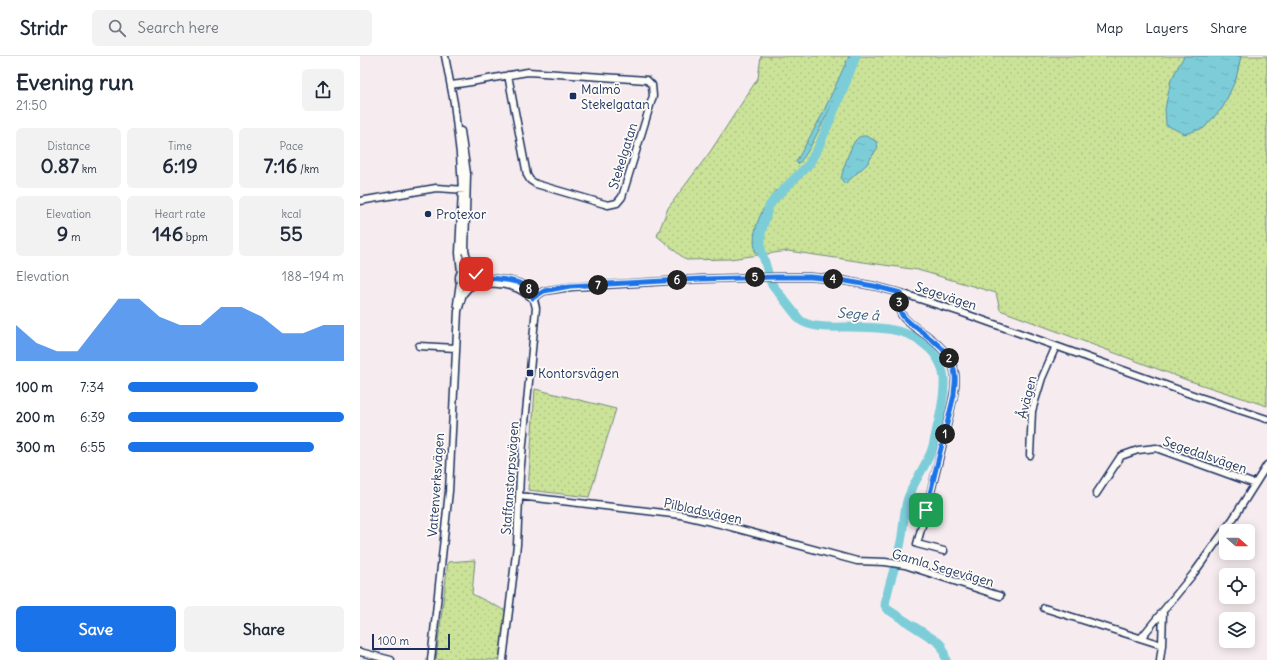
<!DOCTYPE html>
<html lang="en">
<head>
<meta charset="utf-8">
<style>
  body { margin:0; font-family:Delius,sans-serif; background:#f2f2f3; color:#1f2937; height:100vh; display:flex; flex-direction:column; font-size:15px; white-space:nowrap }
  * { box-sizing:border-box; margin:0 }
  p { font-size:13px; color:#747a83 }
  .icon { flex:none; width:22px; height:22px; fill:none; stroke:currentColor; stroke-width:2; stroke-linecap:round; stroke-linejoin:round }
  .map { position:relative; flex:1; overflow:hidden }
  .side { display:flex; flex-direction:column; background:#fff; width:360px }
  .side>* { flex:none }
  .needle { width:26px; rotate:111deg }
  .tools { position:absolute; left:859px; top:468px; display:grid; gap:8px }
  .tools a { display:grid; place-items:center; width:36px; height:36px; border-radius:6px; background:#fff; box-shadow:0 2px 10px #0003; font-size:20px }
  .scale { position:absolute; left:12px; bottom:10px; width:78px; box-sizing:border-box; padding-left:4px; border:2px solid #1b2f5e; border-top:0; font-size:11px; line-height:14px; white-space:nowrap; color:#1b2f5e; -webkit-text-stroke:3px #fdfcf7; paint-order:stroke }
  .pin { position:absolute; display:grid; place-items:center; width:34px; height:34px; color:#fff; margin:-17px; border-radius:8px; box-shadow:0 2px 6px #0006 }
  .km { position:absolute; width:20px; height:20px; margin:-10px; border-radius:50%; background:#222; color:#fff; font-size:11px; line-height:20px; text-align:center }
  .round { display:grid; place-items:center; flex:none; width:42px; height:42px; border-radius:6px; background:#f2f2f3 }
  .summary { display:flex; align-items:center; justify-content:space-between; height:68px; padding:0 16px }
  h1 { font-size:22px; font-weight:700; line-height:30px }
  .stats { display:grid; grid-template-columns:repeat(3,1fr); gap:6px; height:68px; padding:4px 16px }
  .stats div { display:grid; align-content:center; border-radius:6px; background:#f2f2f3; text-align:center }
  .stats b { font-size:20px; font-weight:700 }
  .stats small { font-size:11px; font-weight:400 }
  .stats p { font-size:11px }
  .chart { height:112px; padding:8px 16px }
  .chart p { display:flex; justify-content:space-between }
  .chart svg { width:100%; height:72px; margin-top:4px; fill:#1a73e8; opacity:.7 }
  .button { display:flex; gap:8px; margin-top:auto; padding:8px 16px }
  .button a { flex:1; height:46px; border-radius:6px; background:#1a73e8; color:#fff; font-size:16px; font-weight:700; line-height:46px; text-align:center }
  .button a+a { background:#f2f2f3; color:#1f2937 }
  ul { padding:0 16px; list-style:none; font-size:13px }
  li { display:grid; grid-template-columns:64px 48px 1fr; align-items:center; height:30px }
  li i { height:10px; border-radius:5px; background:#1a73e8 }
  header { display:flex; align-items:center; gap:24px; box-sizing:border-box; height:56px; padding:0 20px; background:#fff; border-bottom:1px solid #e0e1e3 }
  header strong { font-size:19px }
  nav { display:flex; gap:22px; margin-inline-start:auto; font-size:14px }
  .search { width:280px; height:36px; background:#f2f2f3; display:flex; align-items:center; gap:10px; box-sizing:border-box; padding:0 14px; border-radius:6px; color:#747a83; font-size:15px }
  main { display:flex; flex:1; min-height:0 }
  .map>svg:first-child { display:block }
</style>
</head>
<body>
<header>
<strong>Stridr</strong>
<div class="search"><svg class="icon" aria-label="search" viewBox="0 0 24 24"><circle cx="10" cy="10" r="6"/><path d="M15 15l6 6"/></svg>Search here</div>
<nav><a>Map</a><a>Layers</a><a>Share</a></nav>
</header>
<main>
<section class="side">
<div class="summary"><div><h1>Evening run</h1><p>21:50</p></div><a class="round"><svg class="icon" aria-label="share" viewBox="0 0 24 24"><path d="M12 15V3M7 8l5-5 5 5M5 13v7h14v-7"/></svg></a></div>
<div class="stats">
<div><p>Distance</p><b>0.87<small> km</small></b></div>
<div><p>Time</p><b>6:19</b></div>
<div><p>Pace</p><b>7:16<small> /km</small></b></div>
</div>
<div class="stats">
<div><p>Elevation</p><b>9<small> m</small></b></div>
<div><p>Heart rate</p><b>146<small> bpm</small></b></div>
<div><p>kcal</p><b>55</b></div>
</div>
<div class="chart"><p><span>Elevation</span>188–194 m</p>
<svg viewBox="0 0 160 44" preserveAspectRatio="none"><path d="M0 44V22L10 33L20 38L30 38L40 22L50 6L60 6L70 17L80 22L90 22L100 11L110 11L120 17L130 27L140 27L150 22L160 22V44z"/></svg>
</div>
<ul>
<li><b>100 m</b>7:34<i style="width:60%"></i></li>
<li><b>200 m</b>6:39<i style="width:100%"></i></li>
<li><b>300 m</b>6:55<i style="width:86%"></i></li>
</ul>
<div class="button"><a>Save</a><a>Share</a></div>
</section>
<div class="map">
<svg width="907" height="604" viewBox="0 0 907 604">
  <defs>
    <pattern id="grass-dots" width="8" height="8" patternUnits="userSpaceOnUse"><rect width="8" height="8" fill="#cbe398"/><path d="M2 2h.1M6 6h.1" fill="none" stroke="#aec385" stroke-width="1.8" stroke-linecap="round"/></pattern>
    <pattern id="water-ripples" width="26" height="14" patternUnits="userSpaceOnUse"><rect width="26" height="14" fill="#7dcdd8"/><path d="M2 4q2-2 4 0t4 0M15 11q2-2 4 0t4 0" fill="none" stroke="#6bb0bc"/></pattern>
  </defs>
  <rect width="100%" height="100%" fill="#f6ecef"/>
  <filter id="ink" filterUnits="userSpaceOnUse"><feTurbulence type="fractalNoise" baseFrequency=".025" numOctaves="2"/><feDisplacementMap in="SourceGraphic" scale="8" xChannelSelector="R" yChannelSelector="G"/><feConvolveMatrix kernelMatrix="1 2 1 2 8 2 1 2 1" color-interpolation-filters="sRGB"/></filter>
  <g filter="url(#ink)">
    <!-- grass -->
    <path fill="url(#grass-dots)" stroke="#73897b" d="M401,0H907V350L827,324L640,254L636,237L558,214L428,195L370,203L326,204L297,180L308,152L350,96L398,22Z
      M175,333L256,353L229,441L168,434Z
      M115,504L112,538L146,555L139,604H77L76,603L88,506Z"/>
    <!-- water -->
    <path fill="url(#water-ripples)" stroke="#568ea7" d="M489,0H493C484,27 471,51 458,76C452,87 447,99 438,108L436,106L462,59Z
      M824,0H881L876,23L863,51L844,72L825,78L806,69L805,53L811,24Z
      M506,80L516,85L518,91L507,108L485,128L481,123C483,113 491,86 499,81C501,80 504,80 506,80Z
      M416,134L418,136C402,154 395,173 399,198L396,197C389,175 403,151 416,134Z"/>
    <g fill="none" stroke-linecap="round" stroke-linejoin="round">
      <!-- river -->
      <path stroke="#7dcdd8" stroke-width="9" d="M496,0L482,36L459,90L449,108L416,141L409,150L401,177V193L411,227L440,264C452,273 475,271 490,271C504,271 534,272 547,278C554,280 559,284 565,289C591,309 585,335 579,364C576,374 575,386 571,396C564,413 552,428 547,445C543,460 544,475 540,490C536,510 528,529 525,549L527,553L578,586L582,590L586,604"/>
      <!-- minor casing -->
      <g stroke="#1b2f5e" stroke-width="9">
        <path id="minor" d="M85,0L94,47L100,98L102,134L99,197L101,216
          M91,29C116,26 142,20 168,16L287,24L292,29L293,40L262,141L257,147L248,149L176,128L170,124L167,119L148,19
          M101,75L107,118L105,195L111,213
          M0,145L76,132L106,134
          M99 222a9 9 0 1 1 18 0a9 9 0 1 1-18 0Z
          M116,218C141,229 169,215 176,252L160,419L157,489L143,604
          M114,228C126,227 144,227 156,232C162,234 167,239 173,242
          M541,237C540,243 538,249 540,255C543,264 552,269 559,274C575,285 592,298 595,318C597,334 590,353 587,369C578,409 568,448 557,488L584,495
          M173,242L184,235L210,231L341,223L417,221H451L480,224L514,230L541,237L603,257L836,340L907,363
          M97,248L100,226
          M59,290L96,292
          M670,399L672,355L682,322L696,290
          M736,438L761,400L778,394L796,392L895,428
          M159,440L321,459L360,468L497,505L525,506L545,509L640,540
          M684,552L802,589
          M781,582L834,517L873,463L907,409
          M0,596L31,604
          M71,604L89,435L98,255L103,238L109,231
          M800,604L802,589L803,555"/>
      </g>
      <!-- minor -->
      <use href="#minor" stroke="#fdfcf7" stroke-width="6"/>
    </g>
  </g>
  <g fill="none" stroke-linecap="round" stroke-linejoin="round" filter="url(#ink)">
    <!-- route casing -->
    <g stroke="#fff" stroke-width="8">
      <path id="route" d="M116,218C134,227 166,218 173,242L184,235L210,230L341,223L417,221H451L480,224L514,230L541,237C540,243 538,249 540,255C543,263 551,268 558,273C573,284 594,298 595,320C596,326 594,332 594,339L566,454"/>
    </g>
    <!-- route -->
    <use href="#route" stroke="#1a73e8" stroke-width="5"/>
  </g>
  <!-- markers -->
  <g fill="#1b2f5e" stroke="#fdfcf7" stroke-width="1.5">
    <rect x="209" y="36" width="8" height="8" rx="2"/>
    <circle cx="68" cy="158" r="4"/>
    <rect x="166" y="313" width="8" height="8" rx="2"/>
  </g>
  <g text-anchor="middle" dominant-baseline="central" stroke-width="3.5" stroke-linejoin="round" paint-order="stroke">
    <!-- poi labels -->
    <g font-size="13" fill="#1b2f5e" stroke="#fdfcf7" text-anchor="start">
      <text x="221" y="33">Malmö<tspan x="221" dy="15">Stekelgatan</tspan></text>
      <text x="76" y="158">Protexor</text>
      <text x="178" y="317">Kontorsvägen</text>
    </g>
    <!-- street labels -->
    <g font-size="13" fill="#1b2f5e" stroke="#fdfcf7">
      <text transform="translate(263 100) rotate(-73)">Stekelgatan</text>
      <text transform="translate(586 240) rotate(18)">Segevägen</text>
      <text transform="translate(667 341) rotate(-76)">Åvägen</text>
      <text transform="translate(845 399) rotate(19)">Segedalsvägen</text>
      <text transform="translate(150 422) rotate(-86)">Staffanstorpsvägen</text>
      <text transform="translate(76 429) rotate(-86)">Vattenverksvägen</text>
      <text transform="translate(343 455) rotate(12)">Pilbladsvägen</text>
      <text transform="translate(583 512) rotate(16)">Gamla Segevägen</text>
    </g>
    <!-- water labels -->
    <g font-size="14" font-style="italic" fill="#385e83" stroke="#fdfcf7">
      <text transform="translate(498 258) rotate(4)">Sege å</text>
    </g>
  </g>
</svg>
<div class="tools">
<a><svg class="needle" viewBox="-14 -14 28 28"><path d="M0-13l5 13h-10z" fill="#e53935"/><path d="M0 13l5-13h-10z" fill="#747a83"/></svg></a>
<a><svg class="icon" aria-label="locate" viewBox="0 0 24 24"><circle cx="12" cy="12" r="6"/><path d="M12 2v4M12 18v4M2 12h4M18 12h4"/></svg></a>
<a><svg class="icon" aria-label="layers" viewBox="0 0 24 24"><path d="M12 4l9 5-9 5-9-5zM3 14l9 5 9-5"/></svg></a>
</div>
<div class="scale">100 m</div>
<div class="pin" style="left:566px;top:454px;background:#1e9e55"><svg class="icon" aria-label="arrive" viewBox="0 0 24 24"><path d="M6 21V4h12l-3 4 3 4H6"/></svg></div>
<div class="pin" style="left:116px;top:218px;background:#d93025"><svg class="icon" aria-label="check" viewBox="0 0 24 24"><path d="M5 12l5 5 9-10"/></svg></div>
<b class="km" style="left:585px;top:378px">1</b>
<b class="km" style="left:589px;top:302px">2</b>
<b class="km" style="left:539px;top:246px">3</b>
<b class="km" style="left:473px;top:223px">4</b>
<b class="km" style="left:395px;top:221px">5</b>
<b class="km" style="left:317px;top:224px">6</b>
<b class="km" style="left:238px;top:229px">7</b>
<b class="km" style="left:169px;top:233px">8</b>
</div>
</main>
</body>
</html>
